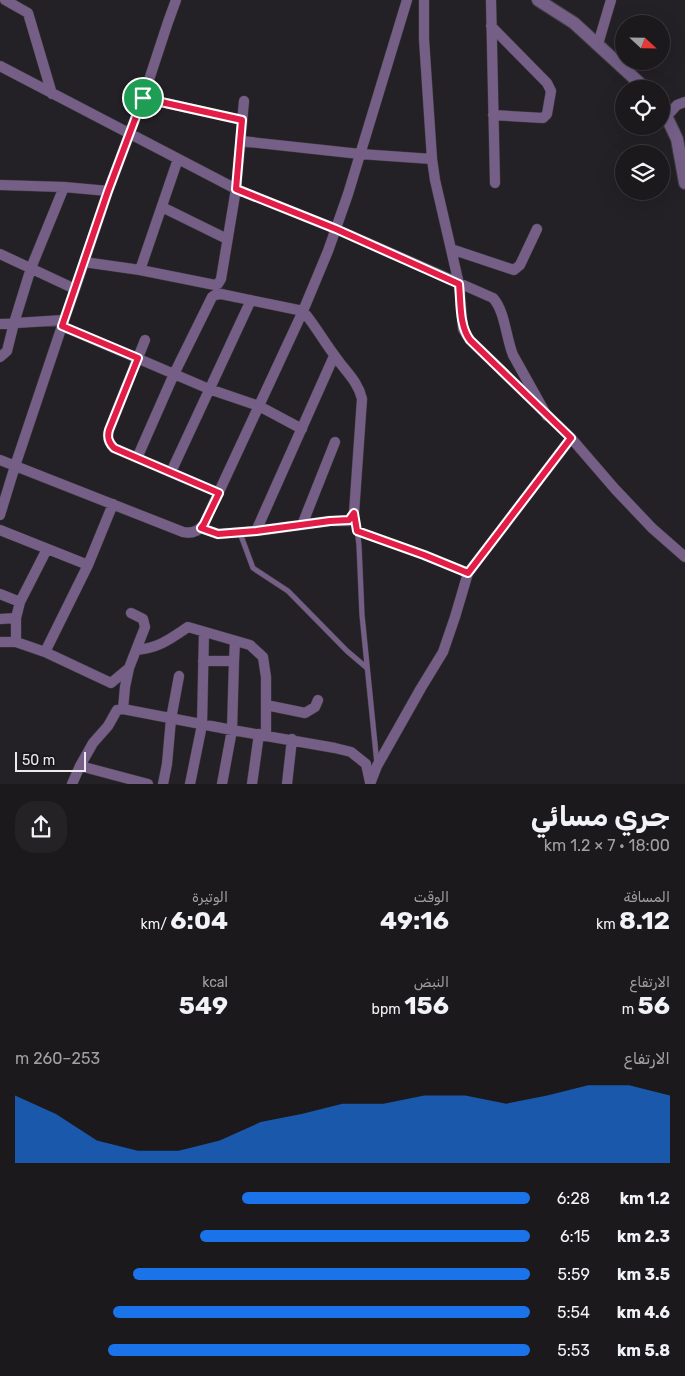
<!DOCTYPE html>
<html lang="ar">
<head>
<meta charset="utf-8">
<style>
  body { margin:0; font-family:Rubik,"Noto Naskh Arabic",sans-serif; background:#242225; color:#f1f3f6; direction:rtl; height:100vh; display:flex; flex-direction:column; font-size:19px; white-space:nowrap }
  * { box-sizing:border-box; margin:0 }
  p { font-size:16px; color:#a0a0a3 }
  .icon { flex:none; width:28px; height:28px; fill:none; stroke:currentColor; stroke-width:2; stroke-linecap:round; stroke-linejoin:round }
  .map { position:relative; height:784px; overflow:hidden; direction:ltr }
  .drawer { display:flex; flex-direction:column; background:#1b191c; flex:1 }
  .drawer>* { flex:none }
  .needle { width:32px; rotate:112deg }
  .tools { position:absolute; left:615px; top:15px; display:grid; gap:10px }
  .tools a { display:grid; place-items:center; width:55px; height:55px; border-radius:50%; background:#1b191c; box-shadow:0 5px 20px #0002,0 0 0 1px #39383b; font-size:25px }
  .scale { position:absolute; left:15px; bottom:12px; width:71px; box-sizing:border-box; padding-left:5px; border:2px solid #eceaed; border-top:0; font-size:14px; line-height:18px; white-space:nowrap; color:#eceaed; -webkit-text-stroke:4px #1a181c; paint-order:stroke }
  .pin { position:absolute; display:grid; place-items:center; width:42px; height:42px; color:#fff; margin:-21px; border:2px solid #fff; border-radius:50%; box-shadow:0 1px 5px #0007 }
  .round { display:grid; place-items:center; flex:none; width:52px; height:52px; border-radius:20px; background:#242225 }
  .head { display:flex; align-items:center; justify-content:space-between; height:85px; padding:0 15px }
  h1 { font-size:28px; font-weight:700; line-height:38px }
  .figures { display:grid; grid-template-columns:repeat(3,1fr); gap:8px; height:85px; padding:5px 15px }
  .figures div { display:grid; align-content:center }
  .figures b { font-size:25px; font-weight:700 }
  .figures small { font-size:14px; font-weight:400 }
  .figures p { font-size:14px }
  .chart { height:140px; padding:10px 15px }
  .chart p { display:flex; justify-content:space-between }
  .chart svg { width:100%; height:90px; margin-top:5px; fill:#1a73e8; opacity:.7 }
  ul { padding:0 15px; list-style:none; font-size:16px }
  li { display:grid; grid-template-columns:80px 60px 1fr; align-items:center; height:38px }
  li i { height:12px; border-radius:6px; background:#1a73e8 }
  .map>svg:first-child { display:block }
</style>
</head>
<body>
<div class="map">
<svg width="685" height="784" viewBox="0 0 685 784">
  <rect width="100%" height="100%" fill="#242126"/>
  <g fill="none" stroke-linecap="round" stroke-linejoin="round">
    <!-- service casing -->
    <g stroke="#403d42" stroke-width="6">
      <path id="service" d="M355,513L359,545L362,615L377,764
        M357,531L424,555L468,573
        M240,533L253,568L288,591L347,651L367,668"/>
    </g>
    <!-- minor casing -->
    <g stroke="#403d42" stroke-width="11">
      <path id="minor" d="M5,0L28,13L52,94
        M424,0V39L432,159L435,180L459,284L463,329L470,340L571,438L615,489L652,528L685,557
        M491,0L495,183
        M491,26L547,83L551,91L547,114L543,118L493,115
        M598,44L611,0
        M0,66L236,189L336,229L493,298C505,311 506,338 513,355L547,416
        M143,98L242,120
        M667,116L677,105L685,102
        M241,141L360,154L432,159
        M0,185L64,187L108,191
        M162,207L227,239
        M451,249L514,270L520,265L537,229
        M0,254L75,289L108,191L143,98L168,22L176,0
        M84,262L140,270L215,285L218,284L221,279L236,189L244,101
        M140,270L178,159
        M0,324L64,320
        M62,326L75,289
        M145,340L109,430C107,437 108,442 114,448L219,493
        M0,357L7,351L14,323L31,268L64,187
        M137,458L174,374L212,297L215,295L221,294L303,311C315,325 324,342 335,356C345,371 358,381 362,399L354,513L349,521H330L256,531L218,534L201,528
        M0,460L183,532C192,534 199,531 204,524L303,311L328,251L348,194L407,0
        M171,472L251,300
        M0,515L15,466L62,326L209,389L259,406L302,429
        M302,525L335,442
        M0,530L88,565
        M256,531L334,356
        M0,594L20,602
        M0,619L16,618
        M0,642H16L45,652L88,565L113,504
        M16,642V618L20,602L47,549
        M136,650C159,648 170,639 188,627L250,645L263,657L266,677V735
        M45,652L111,683L129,668
        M203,661H234L232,730L222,784
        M234,661L235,641
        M266,705L305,713L315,707L318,700
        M123,709L125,687L129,668L145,627L143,619L131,613
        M80,766L148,784
        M72,784L80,766L93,743L108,726L117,710L123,709L232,730L335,748L351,752L366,764L370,782
        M163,784L167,764L171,719L179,676
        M190,784L202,725L204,632
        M252,784L259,734
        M287,784L292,739
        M370,784L377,766L421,688L443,652L455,617L468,573L571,438"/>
    </g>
    <!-- tertiary casing -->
    <g stroke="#403d42" stroke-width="14">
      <path id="tertiary" d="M538,0L574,23L646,89
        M661,105L677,139L685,183"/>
    </g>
    <!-- service -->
    <use href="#service" stroke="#755f87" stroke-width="5"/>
    <!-- minor -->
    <use href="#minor" stroke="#755f87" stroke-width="10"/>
    <!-- tertiary -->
    <use href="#tertiary" stroke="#755f87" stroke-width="12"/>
  </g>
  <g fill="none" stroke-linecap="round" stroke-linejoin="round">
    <!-- route casing -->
    <g stroke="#fff" stroke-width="10">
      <path id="route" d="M143,98L242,120L236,189L336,229L459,284C461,303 459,325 470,340L571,438L468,573L424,555L357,531L354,513L349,520L330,521L256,531L218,534L201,528L204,524L219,493L114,448C108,442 107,437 109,430L138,358L62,326L108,191Z"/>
    </g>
    <!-- route -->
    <use href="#route" stroke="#e11d48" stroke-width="6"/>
  </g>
</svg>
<div class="tools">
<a><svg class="needle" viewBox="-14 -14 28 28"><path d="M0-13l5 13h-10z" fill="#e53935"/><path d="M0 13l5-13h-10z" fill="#a0a0a3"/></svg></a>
<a><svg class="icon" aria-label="locate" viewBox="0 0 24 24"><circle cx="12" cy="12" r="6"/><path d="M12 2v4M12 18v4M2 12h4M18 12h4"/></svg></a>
<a><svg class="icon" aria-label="layers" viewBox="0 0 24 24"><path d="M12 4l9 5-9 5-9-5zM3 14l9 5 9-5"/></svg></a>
</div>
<div class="scale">50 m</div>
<div class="pin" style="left:143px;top:98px;background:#1e9e55"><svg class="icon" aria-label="arrive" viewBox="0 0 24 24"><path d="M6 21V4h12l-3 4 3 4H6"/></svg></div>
</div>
<section class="drawer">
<div class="head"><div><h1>جري مسائي</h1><p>18:00 · 7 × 1.2 km</p></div><a class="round"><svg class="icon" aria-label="share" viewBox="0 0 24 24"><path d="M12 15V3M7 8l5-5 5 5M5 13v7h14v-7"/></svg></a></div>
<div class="figures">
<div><p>المسافة</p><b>8.12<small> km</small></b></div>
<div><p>الوقت</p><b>49:16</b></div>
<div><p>الوتيرة</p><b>6:04<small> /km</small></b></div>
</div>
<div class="figures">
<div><p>الارتفاع</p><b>56<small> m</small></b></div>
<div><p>النبض</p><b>156<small> bpm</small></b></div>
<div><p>kcal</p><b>549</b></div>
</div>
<div class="chart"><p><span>الارتفاع</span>253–260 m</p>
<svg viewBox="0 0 160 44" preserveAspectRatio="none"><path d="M0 44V11L10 20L20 33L30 38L40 38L50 33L60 24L70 20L80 15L90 15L100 11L110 11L120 15L130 11L140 6L150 6L160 11V44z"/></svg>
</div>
<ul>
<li><b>1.2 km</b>6:28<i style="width:56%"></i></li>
<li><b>2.3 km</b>6:15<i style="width:64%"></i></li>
<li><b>3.5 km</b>5:59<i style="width:77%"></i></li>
<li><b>4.6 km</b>5:54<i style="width:81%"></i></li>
<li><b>5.8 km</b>5:53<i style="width:82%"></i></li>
</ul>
</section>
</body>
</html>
